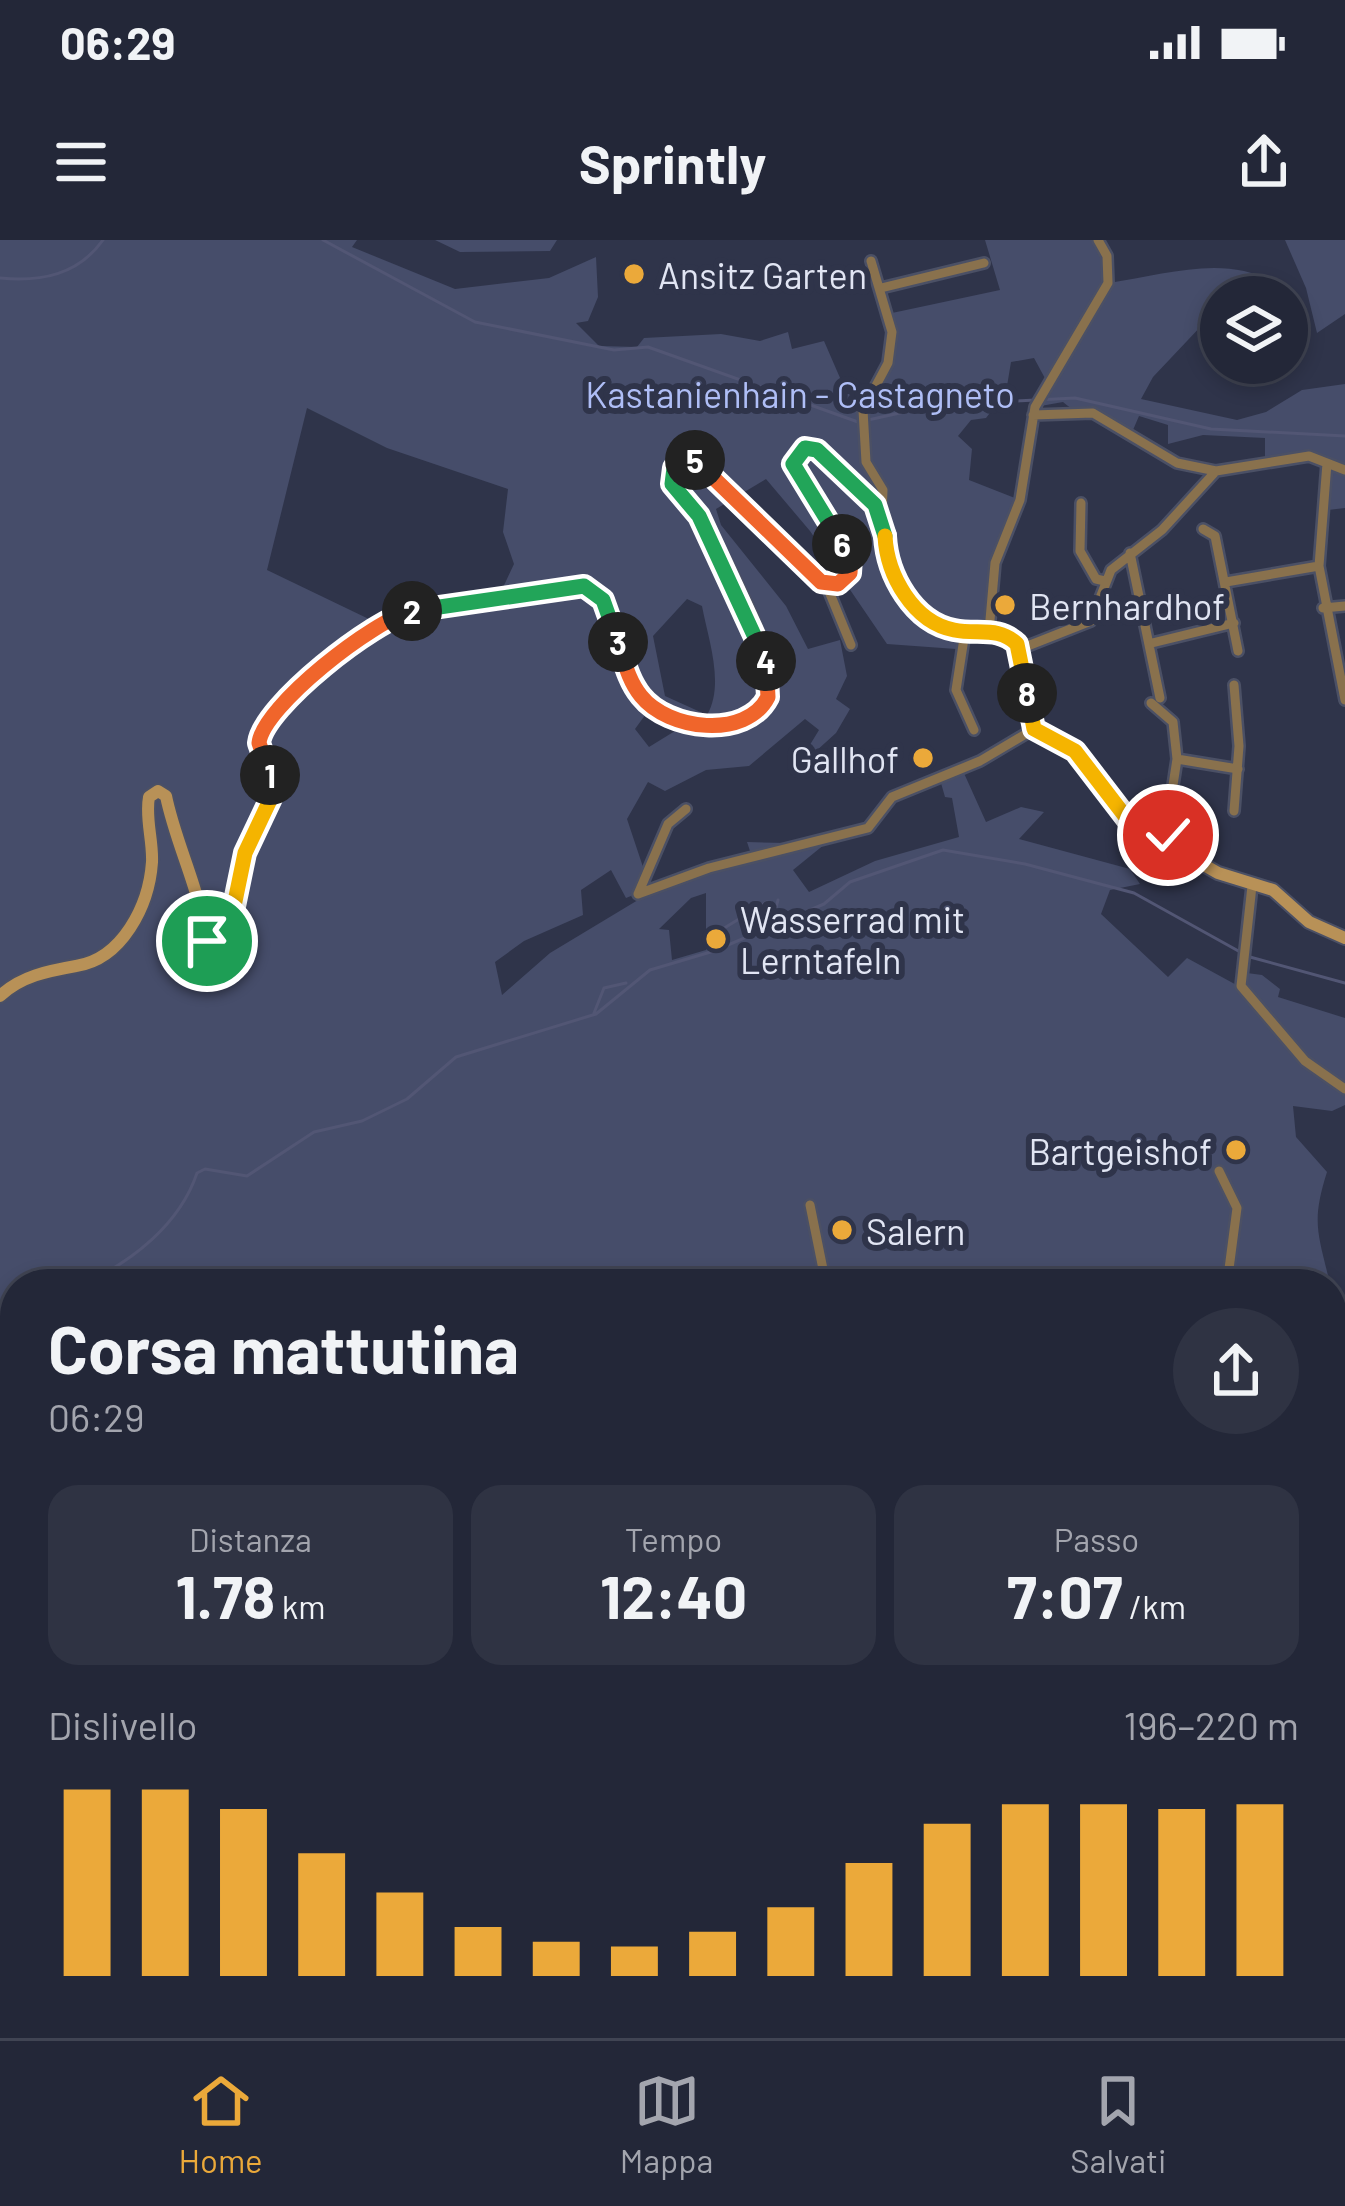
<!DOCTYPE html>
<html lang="it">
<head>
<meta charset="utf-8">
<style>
  body { margin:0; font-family:Barlow,sans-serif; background:#2f3343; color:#f1f3f6; height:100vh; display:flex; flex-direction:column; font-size:45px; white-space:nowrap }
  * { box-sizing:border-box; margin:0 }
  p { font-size:39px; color:#a3a5ae }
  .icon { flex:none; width:66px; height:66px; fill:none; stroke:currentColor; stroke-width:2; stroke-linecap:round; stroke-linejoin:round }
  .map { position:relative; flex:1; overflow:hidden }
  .drawer { position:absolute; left:0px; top:1029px; width:1347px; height:771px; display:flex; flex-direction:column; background:#232738; border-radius:48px 48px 0 0; box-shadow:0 6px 18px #0003,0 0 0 3px #404453 }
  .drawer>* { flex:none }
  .fabs { position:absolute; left:1200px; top:36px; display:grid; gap:24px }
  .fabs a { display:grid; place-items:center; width:108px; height:108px; border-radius:50%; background:#232738; box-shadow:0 6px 18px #0003,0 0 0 3px #404453; font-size:60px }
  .pin { position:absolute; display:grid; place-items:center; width:102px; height:102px; color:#fff; margin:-51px; border:6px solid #fff; border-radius:50%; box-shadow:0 3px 12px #0007 }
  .km { position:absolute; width:60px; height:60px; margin:-30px; border-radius:50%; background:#222; color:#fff; font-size:33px; line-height:60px; text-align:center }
  .round { display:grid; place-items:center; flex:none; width:126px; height:126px; border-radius:63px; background:#2f3343 }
  .headline { display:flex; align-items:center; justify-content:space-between; height:204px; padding:0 48px }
  h1 { font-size:66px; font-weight:700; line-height:90px }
  .stats { display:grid; grid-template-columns:repeat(3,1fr); gap:18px; height:204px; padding:12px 48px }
  .stats div { display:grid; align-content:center; border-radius:30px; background:#2f3343; text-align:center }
  .stats b { font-size:60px; font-weight:700 }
  .stats small { font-size:33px; font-weight:400 }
  .stats p { font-size:33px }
  .chart { height:336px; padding:24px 48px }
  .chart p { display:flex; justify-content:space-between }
  .chart svg { width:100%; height:216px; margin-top:12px; stroke:#eba93a; stroke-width:6 }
  .status { display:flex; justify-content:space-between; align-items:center; height:84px; padding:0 60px; background:#232738; direction:ltr }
  .status svg { height:33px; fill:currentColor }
  header { display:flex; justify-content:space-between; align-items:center; height:156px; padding:0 48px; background:#232738; font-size:54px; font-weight:700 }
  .menu { display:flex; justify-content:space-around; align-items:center; height:168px; border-top:3px solid #404453; background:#232738; font-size:33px; color:#a3a5ae }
  .menu a { display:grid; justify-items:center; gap:6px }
  .menu .selected { color:#eba93a }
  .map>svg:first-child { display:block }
</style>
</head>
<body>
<div class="status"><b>06:29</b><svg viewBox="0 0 49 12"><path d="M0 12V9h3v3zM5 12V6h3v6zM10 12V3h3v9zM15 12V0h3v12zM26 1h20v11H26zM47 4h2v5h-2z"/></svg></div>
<header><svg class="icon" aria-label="menu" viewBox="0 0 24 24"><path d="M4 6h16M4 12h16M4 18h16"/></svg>Sprintly<svg class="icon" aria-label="share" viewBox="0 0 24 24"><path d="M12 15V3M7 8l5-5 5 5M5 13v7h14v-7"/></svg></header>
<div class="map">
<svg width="1345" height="1798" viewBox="0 0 1345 1798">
  <rect width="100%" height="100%" fill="#2f344a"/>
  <!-- green -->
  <path fill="#464d6a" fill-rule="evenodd" d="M0,0H357L352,7L455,49L549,38L596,17L598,57L588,81L576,83L599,106L637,107L644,98L721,94L760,101L788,92L792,109L824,101L847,154L869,153L885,134L892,73L1000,50L985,0H1103L1109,43C1171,34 1240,9 1290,55V69L1287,57H1221V65L1153,137L1141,159L1237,180L1266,172L1302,150L1345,144V268L1328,270L1331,231L1322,216H1265V198L1203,195L1168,204V185L1139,176L1130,197C1109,179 1082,179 1063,162L1035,167L1047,142L1034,118L1011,122L1006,152L986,178L971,180L958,196L972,209L969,240L1020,260L995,323L989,391L966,392L956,409L887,404L810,291L766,239L716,269L721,285L786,366L808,409L840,400L847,436L836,459L850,469L836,493L794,531L819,490L805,479L749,526L706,530L665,551L648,542L627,579L643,627L631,656L626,658L611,630L581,650L583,675L524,701L495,722L502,755L550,713L638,660L693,630L750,611L747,602L786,603L841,591L793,630L809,652L875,621L959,597L952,558L945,557L941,543L963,531L986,582L1021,567L1044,572L1019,599L1130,629L1140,644L1110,650L1101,674L1168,737L1187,718L1242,748L1247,733L1262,735L1280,749L1278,757L1345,778V865L1332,871L1293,866L1296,897L1327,932C1311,983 1318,992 1330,1044H15V1785H1332V1055L1345,1115V1798H0ZM307,168L387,208L508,249L503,292L514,324L499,356L404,366L373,381L267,330ZM687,359L702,366C708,399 725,444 707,475L665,456L653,396ZM651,467L688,483L649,507L635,489ZM706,653V710L672,720L669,690L659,689L691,658Z
    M435,0H557L550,11L460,12Z
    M1285,0H1345V74L1317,93L1306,48Z"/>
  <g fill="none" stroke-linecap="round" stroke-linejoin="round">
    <!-- stream -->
    <path stroke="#525674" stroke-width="3" d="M323,0L475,82L614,110L648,107L858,182
      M0,38C41,42 78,35 103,0
      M868,180L936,165L1075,158L1211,189L1345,196
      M778,660L775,672L785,680
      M771,663L772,665
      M714,709L721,690L767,662
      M1250,717L1345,743
      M594,773L604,748L626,743
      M83,1044C132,1022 180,984 197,933L205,929L247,936L314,892L362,881L407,859L456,817L596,774L650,730L714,711L824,664L850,642L943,610L1025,624L1134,653L1242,713
      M0,1120L15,1101"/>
    <!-- street casing -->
    <g stroke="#4b5065" stroke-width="14">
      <path id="street" d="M871,21L892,92L888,123L863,170L866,222L883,250L882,274
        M881,48L984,23
        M1033,175L1093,173L1177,223L1216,231
        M1327,223L1319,326L1345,460
        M1081,263L1080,311L1096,339L1105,341
        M1203,289L1215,296L1238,411
        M1130,313L1160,458
        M1226,342L1319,326
        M826,344L851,405
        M1323,368L1345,366
        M989,391L995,323L1020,260L1035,167L1108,43L1107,16L1098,0
        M965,392L956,450L974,490
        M1152,403L1234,383
        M1020,409L1091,381L1111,330L1162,290L1216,231L1309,216L1345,230
        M1151,463L1173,482L1177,519L1238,529
        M1234,571L1239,506L1234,445
        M1164,604L1177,519
        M1252,646L1241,746L1305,821L1345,849
        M638,654L709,628L868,588L892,557L980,521L1034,489
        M638,654L668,584L686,569
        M1219,931L1237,968L1227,1044
        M810,965L826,1044
        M1332,1368L1345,1382
        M1332,1467L1345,1474"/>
    </g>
    <!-- secondary casing -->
    <g stroke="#4b5065" stroke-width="16">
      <path id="secondary" d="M0,756C21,736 48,731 76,726C122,719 149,666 152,622C153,600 145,578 149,557L158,551L166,556C177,611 208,663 207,721L221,729C241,698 236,653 244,618C249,596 266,578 271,557C279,520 241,508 275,468L373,387L401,373L584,346C643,370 599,477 698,483C716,484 736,487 752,477C765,468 772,453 770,437C766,396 722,313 700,277C689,260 671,256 672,234L689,220L703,224L816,339L832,345L847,338L851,318L793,224L798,212L811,208L882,274L893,334L922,373L947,389L995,392L1017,404L1034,489L1075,511L1137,587L1218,633L1273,650L1309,682L1345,698"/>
    </g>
    <!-- street -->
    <use href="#street" stroke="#89714d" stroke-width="9"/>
    <!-- secondary -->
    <use href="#secondary" stroke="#b89157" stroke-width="12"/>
  </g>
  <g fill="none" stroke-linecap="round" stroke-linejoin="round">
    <!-- split-1 casing -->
    <g stroke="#fff" stroke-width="24">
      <path id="split-1" d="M207,701L209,727L221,729L245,613L271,558L270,535"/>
    </g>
    <!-- split-2 casing -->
    <g stroke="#fff" stroke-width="24">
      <path id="split-2" d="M270,535L259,503C263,466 375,379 412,371"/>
    </g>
    <!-- split-3 casing -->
    <g stroke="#fff" stroke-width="24">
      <path id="split-3" d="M412,371L584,346L603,360L618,402"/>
    </g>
    <!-- split-4 casing -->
    <g stroke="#fff" stroke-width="24">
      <path id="split-4" d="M618,402C624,420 628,440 641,456C668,490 746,500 768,457L766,421"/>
    </g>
    <!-- split-5 casing -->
    <g stroke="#fff" stroke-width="24">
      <path id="split-5" d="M695,220L674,228L672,244L699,276L766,421"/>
    </g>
    <!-- split-6 casing -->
    <g stroke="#fff" stroke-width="24">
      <path id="split-6" d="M695,220L821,342L838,344L850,333L851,318L842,304"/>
    </g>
    <!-- split-7 casing -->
    <g stroke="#fff" stroke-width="24">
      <path id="split-7" d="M842,304L793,224L805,208L817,210L875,265L885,296"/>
    </g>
    <!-- split-8 casing -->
    <g stroke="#fff" stroke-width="24">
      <path id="split-8" d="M885,296C887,335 913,382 954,390C978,395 998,386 1017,404L1027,453"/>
    </g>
    <!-- split-9 casing -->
    <g stroke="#fff" stroke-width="24">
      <path id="split-9" d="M1027,453L1034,489L1075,511L1128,580L1164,604L1168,595"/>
    </g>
    <!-- split-1 -->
    <use href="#split-1" stroke="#f5b400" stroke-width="15"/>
    <!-- split-2 -->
    <use href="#split-2" stroke="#f0652b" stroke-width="15"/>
    <!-- split-3 -->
    <use href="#split-3" stroke="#22a559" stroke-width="15"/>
    <!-- split-4 -->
    <use href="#split-4" stroke="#f0652b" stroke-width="15"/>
    <!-- split-5 -->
    <use href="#split-5" stroke="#22a559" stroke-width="15"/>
    <!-- split-6 -->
    <use href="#split-6" stroke="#f0652b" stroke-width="15"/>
    <!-- split-7 -->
    <use href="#split-7" stroke="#22a559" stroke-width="15"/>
    <!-- split-8 -->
    <use href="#split-8" stroke="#f5b400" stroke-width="15"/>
    <!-- split-9 -->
    <use href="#split-9" stroke="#f5b400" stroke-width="15"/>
  </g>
  <!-- markers -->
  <g fill="#eba93a" stroke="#2f344a" stroke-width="4.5">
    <circle cx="634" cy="34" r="12"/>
    <circle cx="1005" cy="365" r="12"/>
    <circle cx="923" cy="518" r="12"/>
    <circle cx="716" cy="699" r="12"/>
    <circle cx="1236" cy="910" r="12"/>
    <circle cx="842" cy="990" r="12"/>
  </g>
  <g text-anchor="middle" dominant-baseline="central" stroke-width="12" stroke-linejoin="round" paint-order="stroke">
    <!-- poi labels -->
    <g font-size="36" fill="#e1e5f3" stroke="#2f344a" text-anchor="start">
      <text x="658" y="34">Ansitz Garten</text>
      <text x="1029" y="365">Bernhardhof</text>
      <text x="899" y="518" text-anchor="end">Gallhof</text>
      <text x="740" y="678">Wasserrad mit<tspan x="740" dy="41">Lerntafeln</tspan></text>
      <text x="1212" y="910" text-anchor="end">Bartgeishof</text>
      <text x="866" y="990">Salern</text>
    </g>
    <!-- park labels -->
    <g font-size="36" fill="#afbef6" stroke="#2f344a">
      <text x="800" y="153">Kastanienhain - Castagneto</text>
    </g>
  </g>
</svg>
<div class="fabs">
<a><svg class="icon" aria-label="layers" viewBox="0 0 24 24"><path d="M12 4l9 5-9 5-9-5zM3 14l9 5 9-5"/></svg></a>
</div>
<div class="pin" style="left:207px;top:701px;background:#1e9e55"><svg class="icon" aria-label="arrive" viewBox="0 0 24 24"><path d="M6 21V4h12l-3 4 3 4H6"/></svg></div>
<div class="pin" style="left:1168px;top:595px;background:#d93025"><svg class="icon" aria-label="check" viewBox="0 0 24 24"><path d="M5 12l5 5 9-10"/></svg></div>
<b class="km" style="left:270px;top:535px">1</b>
<b class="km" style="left:412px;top:371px">2</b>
<b class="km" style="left:618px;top:402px">3</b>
<b class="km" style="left:766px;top:421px">4</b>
<b class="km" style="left:695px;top:220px">5</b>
<b class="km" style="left:842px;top:304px">6</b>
<b class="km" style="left:1027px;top:453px">8</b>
<section class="drawer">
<div class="headline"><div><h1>Corsa mattutina</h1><p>06:29</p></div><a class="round"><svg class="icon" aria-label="share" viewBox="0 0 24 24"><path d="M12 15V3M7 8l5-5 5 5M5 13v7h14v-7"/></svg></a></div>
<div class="stats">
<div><p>Distanza</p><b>1.78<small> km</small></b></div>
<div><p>Tempo</p><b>12:40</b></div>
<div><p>Passo</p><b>7:07<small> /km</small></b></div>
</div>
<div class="chart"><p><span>Dislivello</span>196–220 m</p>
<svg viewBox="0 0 160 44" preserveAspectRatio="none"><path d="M5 44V6M15 44V6M25 44V10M35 44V19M45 44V27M55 44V34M65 44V37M75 44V38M85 44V35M95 44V30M105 44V21M115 44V13M125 44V9M135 44V9M145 44V10M155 44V9"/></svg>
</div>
</section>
</div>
<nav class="menu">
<a class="selected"><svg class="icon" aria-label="home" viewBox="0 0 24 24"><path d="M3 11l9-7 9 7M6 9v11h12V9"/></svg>Home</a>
<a><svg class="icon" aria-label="map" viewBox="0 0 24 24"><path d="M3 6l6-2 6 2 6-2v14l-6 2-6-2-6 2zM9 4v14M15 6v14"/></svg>Mappa</a>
<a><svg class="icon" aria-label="saved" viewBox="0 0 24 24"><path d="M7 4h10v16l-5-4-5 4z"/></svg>Salvati</a>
</nav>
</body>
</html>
